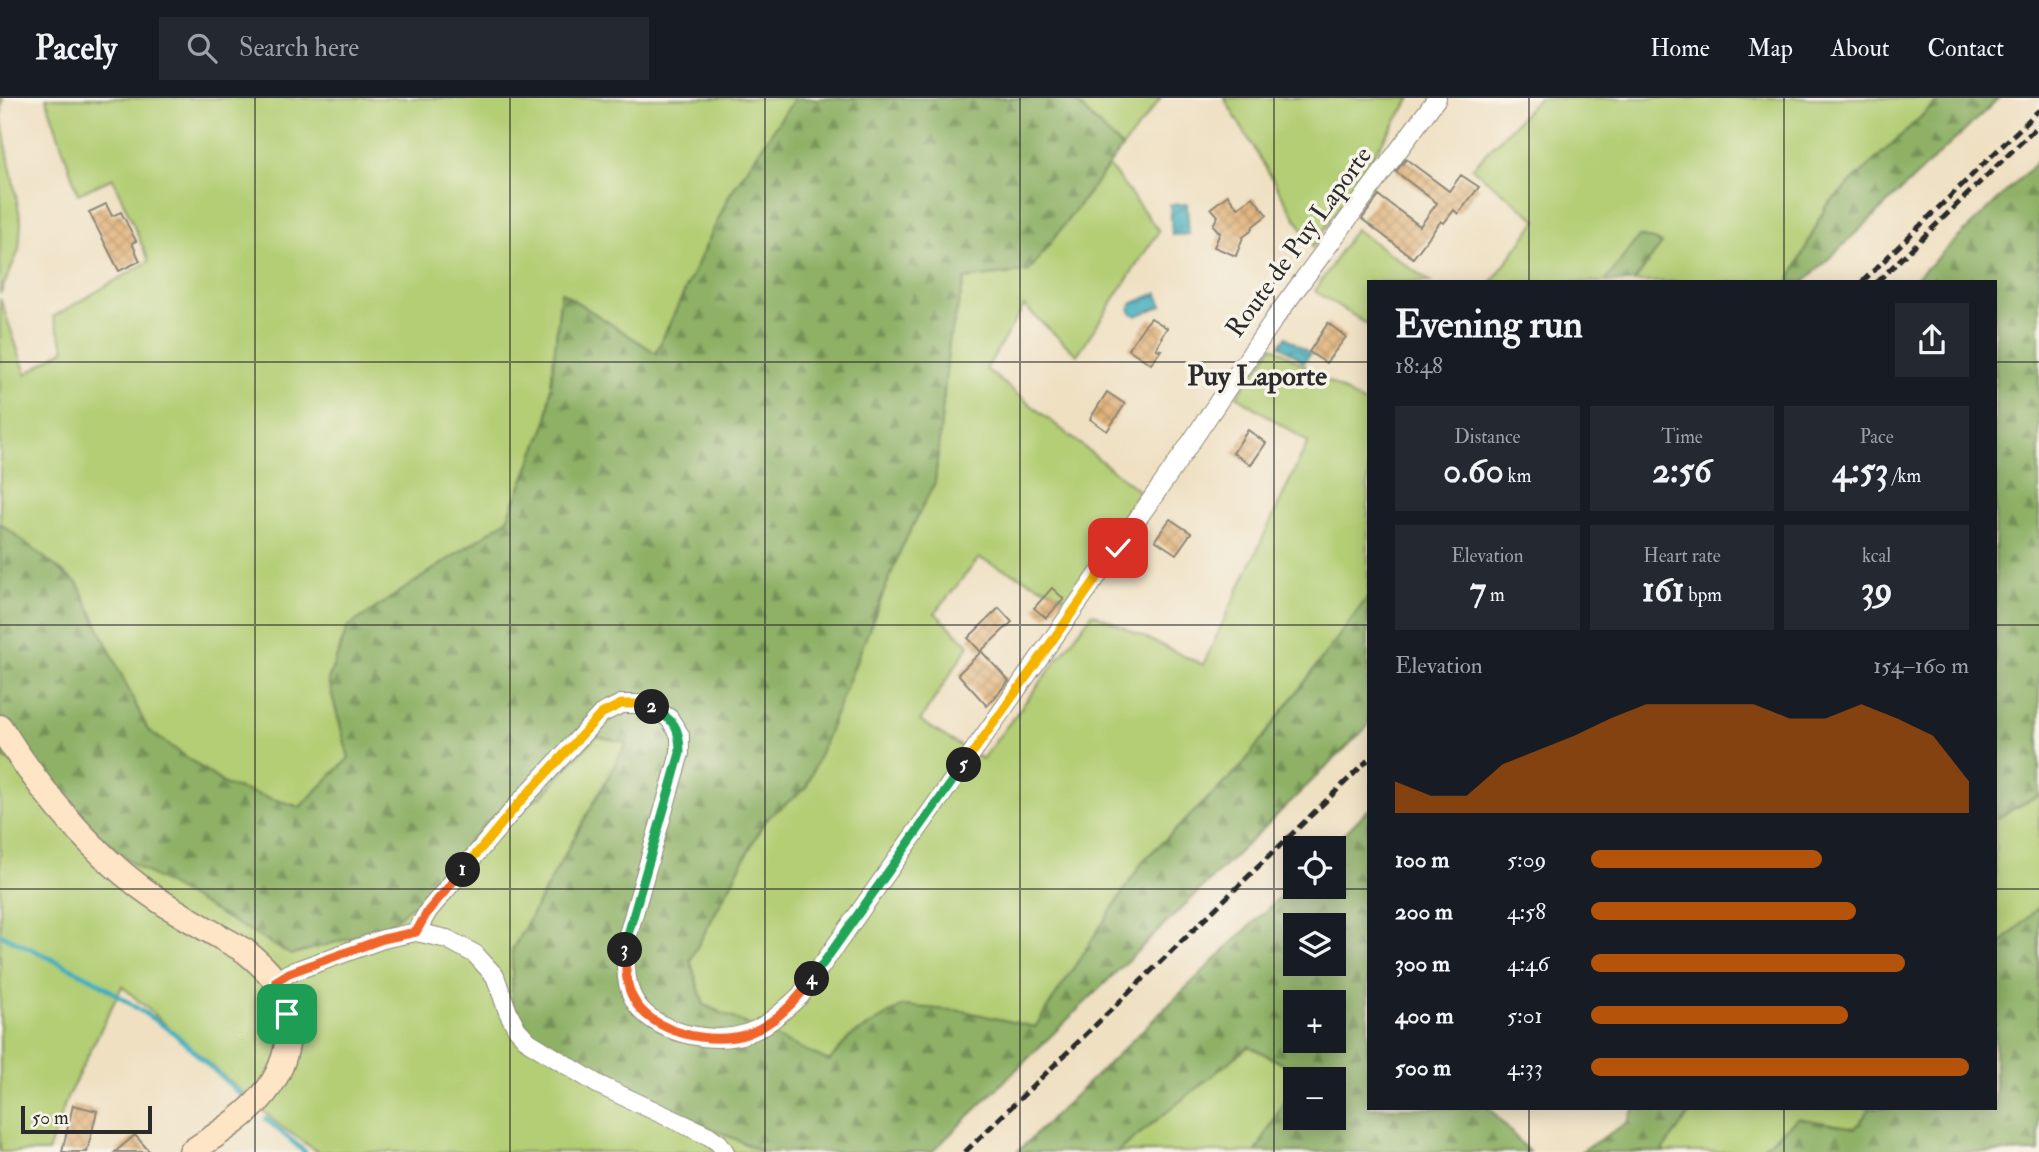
<!DOCTYPE html>
<html lang="en">
<head>
<meta charset="utf-8">
<style>
  body { margin:0; font-family:"IM FELL Double Pica",serif; background:#242831; color:#f1f3f6; height:100vh; display:flex; flex-direction:column; font-size:26px; white-space:nowrap }
  * { box-sizing:border-box; margin:0 }
  p { font-size:23px; color:#9ea1a6 }
  .icon { flex:none; width:38px; height:38px; fill:none; stroke:currentColor; stroke-width:2; stroke-linecap:round; stroke-linejoin:round }
  .map { position:relative; flex:1; overflow:hidden }
  .drawer { position:absolute; left:1367px; top:182px; width:630px; height:830px; display:flex; flex-direction:column; background:#171b24; border-radius:0px; box-shadow:0 4px 18px #0003 }
  .drawer>* { flex:none }
  .controls { position:absolute; left:1283px; top:738px; display:grid; gap:14px }
  .controls a { display:grid; place-items:center; width:63px; height:63px; border-radius:0px; background:#171b24; box-shadow:0 4px 18px #0003; font-size:35px }
  .scale { position:absolute; left:21px; bottom:18px; width:131px; box-sizing:border-box; padding-left:7px; border:4px solid #2b2b2b; border-top:0; font-size:19px; line-height:24px; white-space:nowrap; color:#2b2b2b; -webkit-text-stroke:5px #f7f3e8; paint-order:stroke }
  .pin { position:absolute; display:grid; place-items:center; width:60px; height:60px; color:#fff; margin:-30px; border-radius:14px; box-shadow:0 4px 10px #0006 }
  .km { position:absolute; width:35px; height:35px; margin:-18px; border-radius:50%; background:#222; color:#fff; font-size:19px; line-height:35px; text-align:center }
  .round { display:grid; place-items:center; flex:none; width:74px; height:74px; border-radius:0px; background:#242831 }
  .head { display:flex; align-items:center; justify-content:space-between; height:119px; padding:0 28px }
  h1 { font-size:38px; font-weight:700; line-height:52px }
  .metrics { display:grid; grid-template-columns:repeat(3,1fr); gap:10px; height:119px; padding:7px 28px }
  .metrics div { display:grid; align-content:center; border-radius:0px; background:#242831; text-align:center }
  .metrics b { font-size:35px; font-weight:700 }
  .metrics small { font-size:19px; font-weight:400 }
  .metrics p { font-size:19px }
  .chart { height:196px; padding:14px 28px }
  .chart p { display:flex; justify-content:space-between }
  .chart svg { width:100%; height:126px; margin-top:7px; fill:#b45309; opacity:.7 }
  ul { padding:0 28px; list-style:none; font-size:23px }
  li { display:grid; grid-template-columns:112px 84px 1fr; align-items:center; height:52px }
  li i { height:18px; border-radius:9px; background:#b45309 }
  header { display:flex; align-items:center; gap:42px; box-sizing:border-box; height:98px; padding:0 35px; background:#171b24; border-bottom:2px solid #363941 }
  header strong { font-size:33px }
  nav { display:flex; gap:38px; margin-inline-start:auto; font-size:24px }
  .search { width:490px; height:63px; background:#242831; display:flex; align-items:center; gap:18px; box-sizing:border-box; padding:0 24px; border-radius:0px; color:#9ea1a6; font-size:26px }
  .map>svg:first-child { display:block }
</style>
</head>
<body>
<header>
<strong>Pacely</strong>
<div class="search"><svg class="icon" aria-label="search" viewBox="0 0 24 24"><circle cx="10" cy="10" r="6"/><path d="M15 15l6 6"/></svg>Search here</div>
<nav><a>Home</a><a>Map</a><a>About</a><a>Contact</a></nav>
</header>
<div class="map">
<svg width="2039" height="1054" viewBox="0 0 2039 1054">
  <defs>
    <pattern id="forest-firs" width="22" height="20" patternUnits="userSpaceOnUse" patternTransform="scale(1.75)"><rect width="22" height="20" fill="#8eb166"/><path d="M5 1l3.5 6h-7zM16 11l3.5 6h-7z" fill="#749054"/></pattern>
    <pattern id="water-waves" width="16" height="10" patternUnits="userSpaceOnUse" patternTransform="scale(1.75)"><rect width="16" height="10" fill="#3dacbb"/><path d="M0 5q4-4 8 0t8 0" fill="none" stroke="#338c98"/></pattern>
    <pattern id="building-cross-hatch" width="8" height="8" patternUnits="userSpaceOnUse" patternTransform="scale(1.75)"><rect width="8" height="8" fill="#e0b076"/><path d="M0 0l8 8M0 8l8-8" fill="none" stroke="#b68f61"/></pattern>
  </defs>
  <rect width="100%" height="100%" fill="#f7f3e8"/>
  <filter id="ink" filterUnits="userSpaceOnUse"><feTurbulence type="fractalNoise" baseFrequency=".0143" numOctaves="2"/><feDisplacementMap in="SourceGraphic" scale="14" xChannelSelector="R" yChannelSelector="G"/><feConvolveMatrix kernelMatrix="1 2 1 2 8 2 1 2 1" color-interpolation-filters="sRGB"/></filter>
  <filter id="wash" filterUnits="userSpaceOnUse"><feTurbulence type="fractalNoise" baseFrequency=".00686" numOctaves="4" result="noise"/><feDisplacementMap in="SourceGraphic" scale="28" xChannelSelector="R" yChannelSelector="G"/><feGaussianBlur stdDeviation="1.57" result="paint"/><feColorMatrix in="noise" values="0 0 0 0 0 0 0 0 0 0 0 0 0 0 0 0 0 1.4 0 .05"/><feComposite in="paint" operator="in"/></filter>
  <g filter="url(#wash)">
    <rect width="100%" height="100%" fill="#efe0c2"/>
    <!-- green -->
    <path fill="#b3ce74" stroke="#6f7c50" stroke-width="2" d="M0,0H3L1,20L21,124L19,152L0,196Z
      M46,0H795L730,96L656,255L561,194L547,324L507,422L348,529L328,582L349,660L300,709L226,687L147,632L78,487L0,425V200L26,276L65,251L53,219L149,163L113,80L78,96Z
      M1072,0H1161L1122,50Z
      M1224,0H1411L1313,149Z
      M1539,0H1941L1826,108L1789,184H1634L1662,145L1640,138L1605,184H1492L1537,122L1472,70Z
      M1109,68L1159,133L1077,257L1024,208L986,271L1140,394L1069,501L979,460L935,515L969,547L920,623L982,661L1093,515L1203,567L1308,344L1237,298L1273,248L1368,308V499L1241,669L1144,762L1035,930L963,913L850,939L829,963L704,908L690,862L765,722L806,690L901,451L935,384L949,244L965,181L1029,173Z
      M1355,131L1430,184H1368V227L1315,193Z
      M596,638L627,645L512,852L742,1045L764,1054H318L279,1027L122,888L67,1000L48,1054H0V656L136,768L421,801L486,724L542,698Z
      M2039,697V809L1995,851V721Z
      M1249,948L1300,975L1256,1054H1117Z
      M1694,1010H1871L1855,1030L1797,1021L1757,1054H1661Z"/>
    <!-- forest -->
    <path fill="url(#forest-firs)" stroke="#5c6e48" stroke-width="2" fill-rule="evenodd" d="M795,0H1072L1122,50L1029,173L965,181L949,244L935,384L901,451L806,690L765,722L690,862L704,907L829,963L850,939L903,908L963,913L1035,929L1144,762L1241,669L1368,499V628L932,1054H764L601,981L530,934L512,906V852L627,645L596,638L542,698L486,724L421,801L382,831L291,857L136,768L0,656V425L78,486L148,632L226,687L300,709L349,660L328,582L348,529L507,422L547,324L561,194L656,255L730,96Z
      M1941,0H1999L1804,184H1789L1826,108Z
      M2039,62V697L1995,721V184H1912Z
      M1639,138L1662,145L1634,184H1605Z
      M1368,712V1010H1489L1529,1054H1256L1295,984V1020H1334V982H1296L1300,975L1249,948L1117,1054H1017L1295,784V789H1334V751H1329ZM1295,828H1334V866H1295ZM1295,905H1334V943H1295Z
      M2039,809V1054H1757L1798,1020L1855,1030L1871,1010H1995V851Z
      M1634,1010H1694L1661,1054H1580L1628,1024Z"/>
    <!-- water -->
    <path fill="url(#water-waves)" stroke="#346c73" stroke-width="2" d="M1187,106L1189,136L1172,137L1170,107Z
      M1157,195L1162,208L1136,218L1130,214L1131,206Z
      M1286,239L1310,255L1304,264L1280,247Z"/>
    <g fill="none" stroke-linecap="round" stroke-linejoin="round">
      <!-- stream -->
      <path stroke="#3dacbb" stroke-width="5" d="M0,836L93,881L173,934L243,999
        M266,1021L305,1054"/>
    </g>
    <g id="blocks">
      <!-- building -->
      <path fill="url(#building-cross-hatch)" d="M1406,61L1449,93L1461,77L1479,89L1458,116L1454,112L1444,125L1441,123L1413,160L1362,121L1379,98L1420,128L1437,105L1396,74Z
        M1228,97L1238,110L1253,99L1267,117L1253,128L1251,133L1243,139L1236,158L1214,149L1220,135L1213,127L1218,118L1211,110Z
        M106,106L112,118L121,114L136,143L132,145L140,163L119,173L89,114Z
        M1151,220L1167,230L1161,239L1162,240L1156,251L1161,252L1151,266L1128,251L1144,228Z
        M1328,225L1346,239L1326,265L1309,254Z
        M1107,294L1125,306L1107,333L1090,321Z
        M1248,332L1266,345L1251,367L1233,355Z
        M1170,421L1191,435L1176,456L1155,442Z
        M1052,490L1064,501L1046,520L1034,510Z
        M999,510L1012,524L981,553L1009,583L987,608L958,576L981,554L968,540Z
        M73,1007L97,1013L87,1054H62Z
        M135,1037L150,1054H115Z"/>
    </g>
  </g>
  <g filter="url(#ink)">
    <use href="#blocks" fill-opacity="0" stroke="#8d8676" stroke-width="2"/>
    <g fill="none" stroke-linecap="round" stroke-linejoin="round">
      <!-- street casing -->
      <g stroke="#8d8676" stroke-width="20">
        <path id="street" d="M416,834L428,813L519,705L601,616L621,606H647L669,620L680,637V655L625,847C626,865 625,884 633,900C650,935 714,948 748,935C768,928 784,912 800,898L1170,375L1275,220L1437,0
          M276,883L289,875L383,841L416,834L447,841L475,856L495,878L508,914L517,931L529,944L599,987L709,1038L719,1045L725,1054"/>
      </g>
      <!-- secondary casing -->
      <g stroke="#8d8676" stroke-width="27">
        <path id="secondary" d="M0,629C38,689 83,746 140,789C172,813 210,833 245,853C256,862 267,871 275,883C300,921 288,971 259,1002C240,1023 214,1038 191,1054"/>
      </g>
      <!-- street -->
      <use href="#street" stroke="#fff" stroke-width="18"/>
      <!-- secondary -->
      <use href="#secondary" stroke="#fde5c5" stroke-width="24"/>
      <!-- rail -->
      <path stroke="#2b2b2b" stroke-width="5" stroke-dasharray="10 5" stroke-linecap="butt" d="M1862,184L2039,12
        M1877,184L2039,27
        M965,1054L1368,662"/>
    </g>
  </g>
  <g fill="none" stroke-linecap="round" stroke-linejoin="round" filter="url(#ink)">
    <!-- split-1 casing -->
    <g stroke="#fff" stroke-width="14">
      <path id="split-1" d="M287,916L276,883L289,875L383,841L416,834L428,813L463,772"/>
    </g>
    <!-- split-2 casing -->
    <g stroke="#fff" stroke-width="14">
      <path id="split-2" d="M463,772L519,705L601,616L621,606H647L652,609"/>
    </g>
    <!-- split-3 casing -->
    <g stroke="#fff" stroke-width="14">
      <path id="split-3" d="M625,852V847L680,655C680,628 674,623 652,609"/>
    </g>
    <!-- split-4 casing -->
    <g stroke="#fff" stroke-width="14">
      <path id="split-4" d="M625,852C626,868 625,885 633,900C650,935 713,948 747,936C774,926 796,904 812,881"/>
    </g>
    <!-- split-5 casing -->
    <g stroke="#fff" stroke-width="14">
      <path id="split-5" d="M812,881L964,667"/>
    </g>
    <!-- split-6 casing -->
    <g stroke="#fff" stroke-width="14">
      <path id="split-6" d="M964,667L1118,450"/>
    </g>
    <!-- split-1 -->
    <use href="#split-1" stroke="#f0652b" stroke-width="9"/>
    <!-- split-2 -->
    <use href="#split-2" stroke="#f5b400" stroke-width="9"/>
    <!-- split-3 -->
    <use href="#split-3" stroke="#22a559" stroke-width="9"/>
    <!-- split-4 -->
    <use href="#split-4" stroke="#f0652b" stroke-width="9"/>
    <!-- split-5 -->
    <use href="#split-5" stroke="#22a559" stroke-width="9"/>
    <!-- split-6 -->
    <use href="#split-6" stroke="#f5b400" stroke-width="9"/>
  </g>
  <!-- grid -->
  <path fill="none" stroke="#2b2b2b" stroke-width="2" stroke-opacity="0.55" d="M255,0V1054M510,0V1054M765,0V1054M1020,0V1054M1274,0V1054M1529,0V184M1784,0V184M0,264H1368M1995,264H2039M0,527H1368M1995,527H2039M0,791H1368M1995,791H2039M1529,1010V1054M1784,1010V1054"/>
  <g text-anchor="middle" dominant-baseline="central" stroke-width="7" stroke-linejoin="round" paint-order="stroke">
    <!-- street labels -->
    <g font-size="26" fill="#2b2b2b" stroke="#f7f3e8">
      <text transform="translate(1299 144) rotate(-54)">Route de Puy Laporte</text>
    </g>
    <!-- neighbourhood labels -->
    <g font-size="28" font-weight="bold" fill="#2b2b2b" stroke="#f7f3e8">
      <text x="1257" y="278">Puy Laporte</text>
    </g>
  </g>
</svg>
<div class="controls">
<a><svg class="icon" aria-label="locate" viewBox="0 0 24 24"><circle cx="12" cy="12" r="6"/><path d="M12 2v4M12 18v4M2 12h4M18 12h4"/></svg></a>
<a><svg class="icon" aria-label="layers" viewBox="0 0 24 24"><path d="M12 4l9 5-9 5-9-5zM3 14l9 5 9-5"/></svg></a>
<a>+</a>
<a>−</a>
</div>
<div class="scale">50 m</div>
<div class="pin" style="left:287px;top:916px;background:#1e9e55"><svg class="icon" aria-label="arrive" viewBox="0 0 24 24"><path d="M6 21V4h12l-3 4 3 4H6"/></svg></div>
<div class="pin" style="left:1118px;top:450px;background:#d93025"><svg class="icon" aria-label="check" viewBox="0 0 24 24"><path d="M5 12l5 5 9-10"/></svg></div>
<b class="km" style="left:463px;top:772px">1</b>
<b class="km" style="left:652px;top:609px">2</b>
<b class="km" style="left:625px;top:852px">3</b>
<b class="km" style="left:812px;top:881px">4</b>
<b class="km" style="left:964px;top:667px">5</b>
<section class="drawer">
<div class="head"><div><h1>Evening run</h1><p>18:48</p></div><a class="round"><svg class="icon" aria-label="share" viewBox="0 0 24 24"><path d="M12 15V3M7 8l5-5 5 5M5 13v7h14v-7"/></svg></a></div>
<div class="metrics">
<div><p>Distance</p><b>0.60<small> km</small></b></div>
<div><p>Time</p><b>2:56</b></div>
<div><p>Pace</p><b>4:53<small> /km</small></b></div>
</div>
<div class="metrics">
<div><p>Elevation</p><b>7<small> m</small></b></div>
<div><p>Heart rate</p><b>161<small> bpm</small></b></div>
<div><p>kcal</p><b>39</b></div>
</div>
<div class="chart"><p><span>Elevation</span>154–160 m</p>
<svg viewBox="0 0 160 44" preserveAspectRatio="none"><path d="M0 44V33L10 38L20 38L30 27L40 22L50 17L60 11L70 6L80 6L90 6L100 6L110 11L120 11L130 6L140 11L150 17L160 33V44z"/></svg>
</div>
<ul>
<li><b>100 m</b>5:09<i style="width:61%"></i></li>
<li><b>200 m</b>4:58<i style="width:70%"></i></li>
<li><b>300 m</b>4:46<i style="width:83%"></i></li>
<li><b>400 m</b>5:01<i style="width:68%"></i></li>
<li><b>500 m</b>4:33<i style="width:100%"></i></li>
</ul>
</section>
</div>
</body>
</html>
